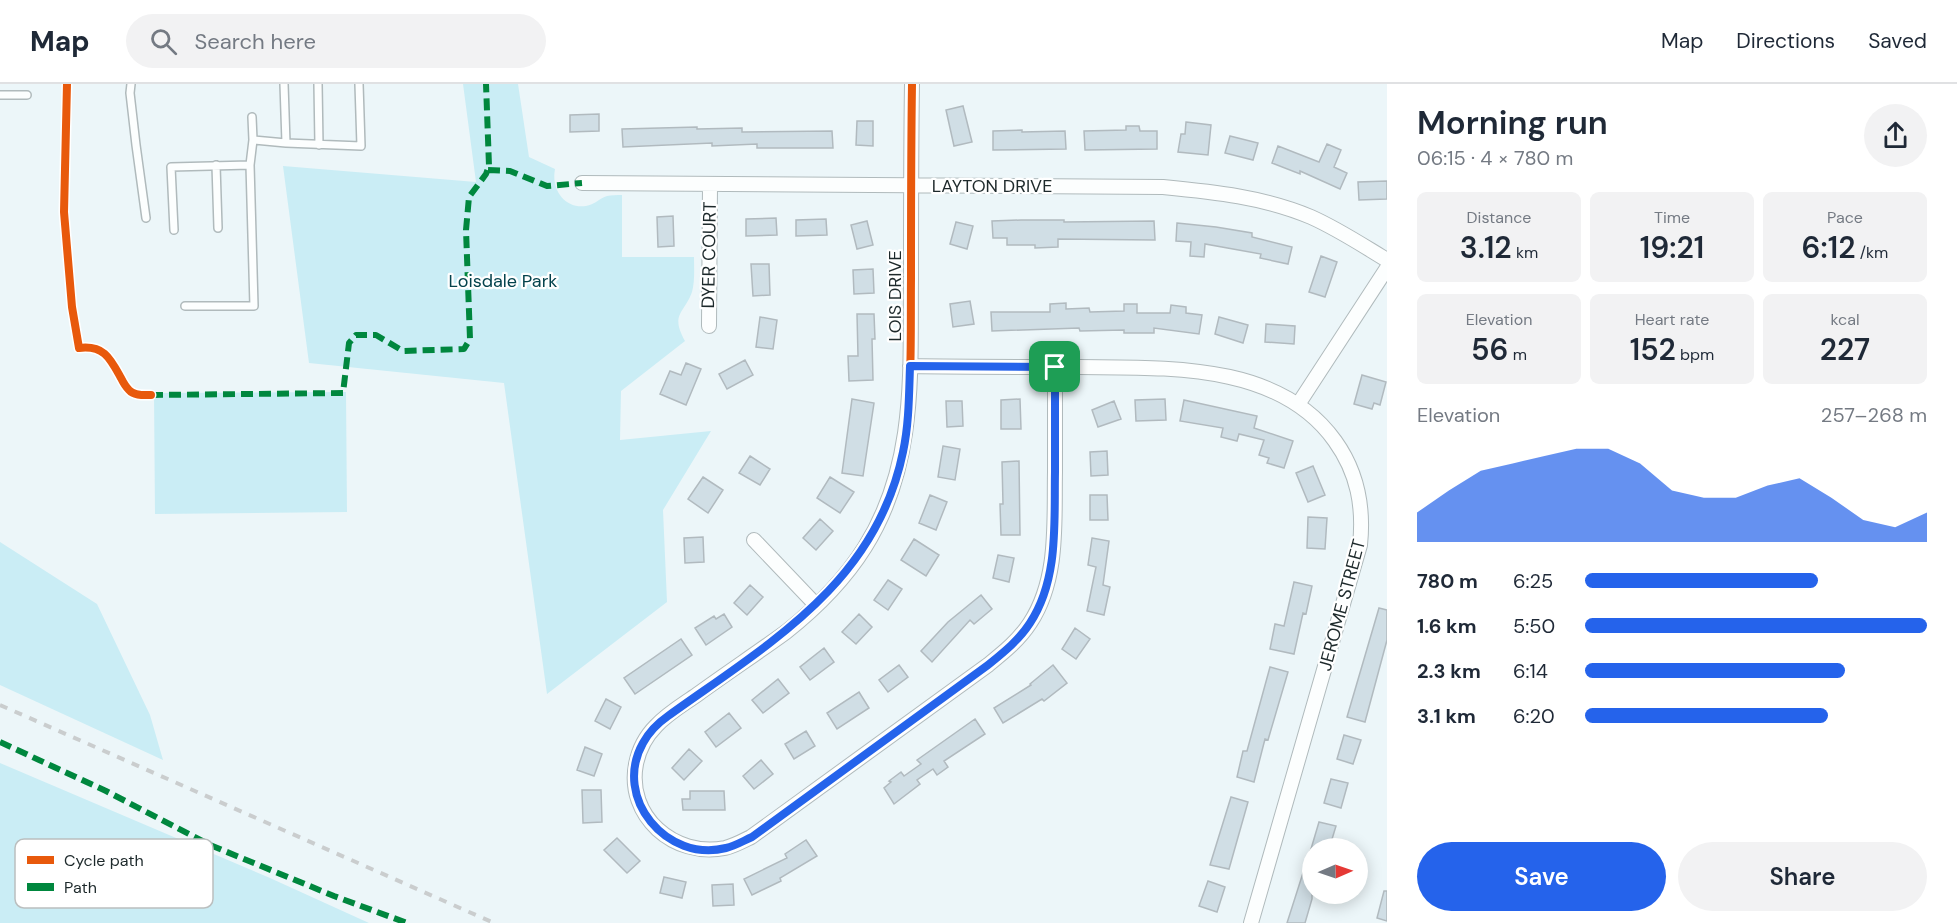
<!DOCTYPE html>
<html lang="en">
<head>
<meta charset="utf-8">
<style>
  body { margin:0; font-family:"DM Sans",sans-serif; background:#f2f2f3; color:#1f2937; height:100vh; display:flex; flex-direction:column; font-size:22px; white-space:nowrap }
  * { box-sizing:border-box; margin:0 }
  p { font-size:20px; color:#747a83 }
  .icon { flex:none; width:33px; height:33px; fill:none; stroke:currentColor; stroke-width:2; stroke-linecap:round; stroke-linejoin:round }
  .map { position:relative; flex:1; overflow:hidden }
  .side { display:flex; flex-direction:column; background:#fff; width:570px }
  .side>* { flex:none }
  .needle { width:39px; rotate:88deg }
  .buttons { position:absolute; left:1302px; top:754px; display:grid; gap:12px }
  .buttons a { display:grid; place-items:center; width:66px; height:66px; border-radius:50%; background:#fff; box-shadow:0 3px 15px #0003; font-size:30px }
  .pin { position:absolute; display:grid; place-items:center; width:51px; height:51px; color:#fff; margin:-26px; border-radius:12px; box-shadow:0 3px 9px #0006 }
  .round { display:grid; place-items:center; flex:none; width:63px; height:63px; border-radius:32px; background:#f2f2f3 }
  .summary { display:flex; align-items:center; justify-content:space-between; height:102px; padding:0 30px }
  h1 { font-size:33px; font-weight:600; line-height:45px }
  .metrics { display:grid; grid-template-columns:repeat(3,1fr); gap:9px; height:102px; padding:6px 30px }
  .metrics div { display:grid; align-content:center; border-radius:9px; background:#f2f2f3; text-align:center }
  .metrics b { font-size:30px; font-weight:600 }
  .metrics small { font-size:16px; font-weight:400 }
  .metrics p { font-size:16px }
  .chart { height:168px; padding:12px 30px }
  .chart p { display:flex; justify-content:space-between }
  .chart svg { width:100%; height:108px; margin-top:6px; fill:#2563eb; opacity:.7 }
  .button { display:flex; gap:12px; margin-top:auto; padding:12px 30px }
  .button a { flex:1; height:69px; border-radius:36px; background:#2563eb; color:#fff; font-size:24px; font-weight:600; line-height:69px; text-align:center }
  .button a+a { background:#f2f2f3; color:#1f2937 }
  ul { padding:0 30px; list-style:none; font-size:20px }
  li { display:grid; grid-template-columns:96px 72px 1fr; align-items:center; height:45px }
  li i { height:15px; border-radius:8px; background:#2563eb }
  header { display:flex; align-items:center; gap:36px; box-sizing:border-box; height:84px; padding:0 30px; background:#fff; border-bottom:2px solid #e0e1e3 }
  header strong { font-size:28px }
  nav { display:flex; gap:33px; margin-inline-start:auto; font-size:21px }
  .search { width:420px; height:54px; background:#f2f2f3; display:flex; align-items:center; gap:15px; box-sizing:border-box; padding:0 21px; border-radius:33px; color:#747a83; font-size:22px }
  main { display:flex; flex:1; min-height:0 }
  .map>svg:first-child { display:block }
</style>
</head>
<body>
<header>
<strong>Map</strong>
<div class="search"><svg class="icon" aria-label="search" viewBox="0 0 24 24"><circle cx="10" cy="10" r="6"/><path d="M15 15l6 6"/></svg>Search here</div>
<nav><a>Map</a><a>Directions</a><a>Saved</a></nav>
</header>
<main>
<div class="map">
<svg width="1387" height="839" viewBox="0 0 1387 839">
  <rect width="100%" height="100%" fill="#ecf6f9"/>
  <!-- green -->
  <path fill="#caedf5" d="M463,0H518L529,73L555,85C551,105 564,125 586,122C594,121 600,114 607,112C611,111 617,111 622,111V173H694C694,184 695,197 692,208C684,230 670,230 685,257L621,307L620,356L711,347L663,426L667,518L547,610L504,299L309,279L283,82L476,98Z
    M346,308L347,428L155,430L154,309Z
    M0,458L97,520L150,631L163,676L0,601Z
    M0,679L270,794L369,839H0Z"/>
  <!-- building -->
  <path fill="#d0dee5" stroke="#b1babf" stroke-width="1.5" d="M963,22L972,58L954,62L946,26Z
    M599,30V47L570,48V31Z
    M857,37H873V62L856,61Z
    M1186,38L1211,41L1208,71L1178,68L1181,50H1185Z
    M1126,42H1139L1140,47H1157V65L1085,66L1084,47L1126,46Z
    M697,43V45L742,44V48L832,47L833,64H757V60L712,62V59L623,63L622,45Z
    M1022,46V48L1065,47L1066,65L993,66V47Z
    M1230,52L1258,59L1253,76L1225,69Z
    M1327,60L1341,66L1334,83L1347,89L1340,105L1300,87V90L1272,79L1278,62L1319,78Z
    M1387,97V115L1359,116L1358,98Z
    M673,132L674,162L658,163L657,133Z
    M776,134L777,151L746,152V135Z
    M826,135L827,151L796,152V136Z
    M1021,136H1064V138L1154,137L1155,156L1058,155V163L1035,164V161H1007V154H993L992,137Z
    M867,137L873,161L857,165L851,141Z
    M956,138L973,142L967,165L950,160Z
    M1177,139L1216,143L1252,149V153L1292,163L1288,180L1260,174L1261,170L1205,160L1204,173L1190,172L1191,158L1176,157Z
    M1321,172L1337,178L1325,213L1309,208Z
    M751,180H769L770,211L753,212Z
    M873,185L874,209L854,210L853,186Z
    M970,217L974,240L953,243L950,220Z
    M1066,219V225L1089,224L1090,228L1124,227V220H1137V229H1170L1171,221L1186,223V229L1202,231L1199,250L1154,244V249H1124V246L1080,247L1079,244L992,247L991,228H1050V220Z
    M857,230H874L875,255H872L873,296L849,297L848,272H858Z
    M760,233L777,236L773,265L756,263Z
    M1219,233L1248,241L1243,259L1215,250Z
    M1266,240L1295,242L1294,260L1265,258Z
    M745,276L753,291L727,305L719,290Z
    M686,279L701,285L686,321L660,310L670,287L681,291Z
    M1362,291L1386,298L1380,321L1374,319L1372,325L1354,320Z
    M852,315L874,319L863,392L842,389Z
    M1020,315L1021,345H1001V316Z
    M1165,315L1166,336L1136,337L1135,316Z
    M1184,316L1257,332L1254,344L1293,357L1284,384L1267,379L1269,374L1259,371L1264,356L1239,350L1237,357L1221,353L1223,344L1180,337Z
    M946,317H962L963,342L947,343Z
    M1114,317L1121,335L1098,343L1092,326Z
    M943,362L960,365L955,396L938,393Z
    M1107,367L1108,391L1091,392L1090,368Z
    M750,372L770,385L760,401L739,389Z
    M1019,377L1020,451H1001L1000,420H1003L1002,378Z
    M1313,382L1325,411L1308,418L1296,389Z
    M703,393L723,406L708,429L688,415Z
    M830,393L854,408L840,429L817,414Z
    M930,411L947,418L936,446L919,439Z
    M1090,411H1107L1108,436H1090Z
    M1308,433L1327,434L1325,465L1307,464Z
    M820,435L833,447L816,466L803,454Z
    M703,453L704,478L685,479L684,454Z
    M1092,454L1109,457L1103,501L1110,503L1104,531L1087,527L1096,483L1088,481Z
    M914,455L939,471L926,492L901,476Z
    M998,471L1014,474L1009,498L993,494Z
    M888,496L902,505L888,526L874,516Z
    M1294,498L1312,502L1306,530L1303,529L1294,570L1270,565L1275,540L1284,542Z
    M750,501L763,513L747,531L734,519Z
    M981,511L992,525L974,540L970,536L932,578L921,567L948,538Z
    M1379,524L1387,526V556L1365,638L1347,633Z
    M724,530L732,543L706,561L695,544L714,532L716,535Z
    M859,530L872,543L856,560L842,548Z
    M1075,544L1090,555L1076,575L1062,565Z
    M681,555L692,571L635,610L624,594Z
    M824,564L834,578L810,596L800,583Z
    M899,581L908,593L888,608L879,596Z
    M1053,581L1067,599L1044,617L1042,615L1003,639L994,624L1031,601L1030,600Z
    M1270,583L1288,588L1268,656L1265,655L1254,698L1237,693L1243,667H1247Z
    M778,595L789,609L763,629L752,616Z
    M859,608L869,624L837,645L827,629Z
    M606,615L621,623L610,645L595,637Z
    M729,629L741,644L716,663L705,648Z
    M975,635L985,650L944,677L948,683L937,691L933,685L917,696L920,700L894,720L884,704L891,698L889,697L901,688L904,692L921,680L917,676Z
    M806,647L815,662L794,675L785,660Z
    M1344,651L1361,656L1353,680L1337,675Z
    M585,663L602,670L594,692L577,686Z
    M689,665L702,677L684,696L672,684Z
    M761,676L773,690L754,705L743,692Z
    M1331,695L1348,699L1341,724L1324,719Z
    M582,706H601L602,738L583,739Z
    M690,707H724L725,726H683L682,715H690Z
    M1231,713L1248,718L1229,785L1210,781Z
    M1319,738L1336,742L1329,765H1311Z
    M617,754L640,777L627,789L604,766Z
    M806,756L817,772L780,794L781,797L752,811L744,795L787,774L785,770Z
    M1310,767H1312V815L1305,839H1287Z
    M664,793L686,798L682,814L660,809Z
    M1208,797L1225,803L1217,828L1199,822Z
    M733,800L734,821L713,822L712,801Z
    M1384,807H1387V837L1377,834Z"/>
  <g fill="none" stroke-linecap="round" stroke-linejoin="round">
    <!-- service casing -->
    <g stroke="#b0babc" stroke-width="10">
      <path id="service" d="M131,0L130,9L136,61L146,134
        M284,0L286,59
        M318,0L319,61
        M0,11H27
        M253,56L286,59L361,62L359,0
        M216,81L218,144
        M174,146L171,83L250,81
        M185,222H254L250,81L253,56L252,33"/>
    </g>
    <!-- minor casing -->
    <g stroke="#b0babc" stroke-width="16">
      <path id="minor" d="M912,0C911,65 911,130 911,194C910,288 917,380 865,463C845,495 815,525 786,548C757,569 727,589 698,610C684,620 668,629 656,642C646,652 639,665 636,680C626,732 674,774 725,764C734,762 743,757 751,753L988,581C1004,568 1019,556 1030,539C1059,495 1054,438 1055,388C1055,353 1055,318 1055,283
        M582,99L1163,103C1214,108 1264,113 1311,133C1338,145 1362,161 1387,176
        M709,242L710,101
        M910,282C966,283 1023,283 1079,283C1166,284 1279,278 1335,357C1358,389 1364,423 1360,461L1251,839
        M1299,319L1387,184
        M754,456L816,521"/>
    </g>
    <!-- service -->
    <use href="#service" stroke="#fcfefe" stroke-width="7"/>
    <!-- minor -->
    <use href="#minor" stroke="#fcfefe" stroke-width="14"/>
    <!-- rail -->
    <path stroke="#cacdce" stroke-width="4" stroke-dasharray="8 8" stroke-linecap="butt" d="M0,621L494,839"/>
    <!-- quiet -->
    <path stroke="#00873e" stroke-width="6" stroke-dasharray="12 6" stroke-linecap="butt" d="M488,86L510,87L547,102L582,99
      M151,311L343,309L349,259L356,251H376L403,267L464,265L470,255L466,146L469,113L486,90L489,82L486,0
      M0,658L106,707L210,761L334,812L407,839"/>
    <!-- cycleway casing -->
    <g stroke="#fff" stroke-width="11">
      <path id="cycleway" d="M67,0L64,128L72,223L79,264C104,261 110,274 121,294C123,298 126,303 129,306C134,312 144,311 151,311
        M912,0C911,65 911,130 911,194C910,288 917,380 865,463C845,495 815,525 786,548C757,569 727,589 698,610C684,620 668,629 656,642C646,652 639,665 636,680C626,732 674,774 725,764C734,762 743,757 751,753L988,581C1004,568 1019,556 1030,539C1059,495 1054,438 1055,388C1055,353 1055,318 1055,283"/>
    </g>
    <!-- cycleway -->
    <use href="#cycleway" stroke="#e8590c" stroke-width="8"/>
  </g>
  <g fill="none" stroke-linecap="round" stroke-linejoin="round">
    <!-- route casing -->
    <g stroke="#fff" stroke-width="12">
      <path id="route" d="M910,282L1055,283C1055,318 1055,353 1055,388C1054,438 1059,495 1030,539C1019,556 1004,568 988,581L752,753C743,757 735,762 726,764C667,779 612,714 643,659C649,648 658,639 668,632C768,560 876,500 903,368C909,340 909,311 910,282Z"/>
    </g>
    <!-- route -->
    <use href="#route" stroke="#2563eb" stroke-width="8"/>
  </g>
  <g text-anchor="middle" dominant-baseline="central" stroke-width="4.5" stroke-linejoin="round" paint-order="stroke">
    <!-- street labels -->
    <g font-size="18" fill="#1d292b" stroke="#fff">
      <text x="992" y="102">LAYTON DRIVE</text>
      <text transform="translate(709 171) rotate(-89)">DYER COURT</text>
      <text transform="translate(895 212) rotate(-90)">LOIS DRIVE</text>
      <text transform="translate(1342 521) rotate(-75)">JEROME STREET</text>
    </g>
    <!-- park labels -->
    <g font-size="18" fill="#03424c" stroke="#fff">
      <text x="503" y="197">Loisdale Park</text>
    </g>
  </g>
  <!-- legend -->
  <rect x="15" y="755" width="198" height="69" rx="9" fill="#fff" stroke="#bbbfbf" stroke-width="1.5"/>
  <rect x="27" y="772" width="27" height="8" fill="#e8590c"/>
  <rect x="27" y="799" width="27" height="8" fill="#00873e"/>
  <g font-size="16" fill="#1d292b">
    <text x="64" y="782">Cycle path</text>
    <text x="64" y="809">Path</text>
  </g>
</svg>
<div class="buttons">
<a><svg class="needle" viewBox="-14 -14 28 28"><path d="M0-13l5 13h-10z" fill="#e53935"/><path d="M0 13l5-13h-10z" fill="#747a83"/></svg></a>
</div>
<div class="pin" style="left:1055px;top:283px;background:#1e9e55"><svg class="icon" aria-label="arrive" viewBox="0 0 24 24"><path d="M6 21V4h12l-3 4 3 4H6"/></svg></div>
</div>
<section class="side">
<div class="summary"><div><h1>Morning run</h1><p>06:15 · 4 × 780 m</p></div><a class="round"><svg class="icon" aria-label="share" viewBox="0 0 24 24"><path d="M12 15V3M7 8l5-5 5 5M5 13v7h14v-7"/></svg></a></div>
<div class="metrics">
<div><p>Distance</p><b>3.12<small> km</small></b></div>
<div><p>Time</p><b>19:21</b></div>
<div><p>Pace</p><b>6:12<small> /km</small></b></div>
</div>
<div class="metrics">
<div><p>Elevation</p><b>56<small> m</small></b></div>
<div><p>Heart rate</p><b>152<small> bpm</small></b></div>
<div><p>kcal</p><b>227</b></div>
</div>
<div class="chart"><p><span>Elevation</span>257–268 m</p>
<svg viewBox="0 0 160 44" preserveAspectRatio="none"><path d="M0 44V32L10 23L20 15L30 12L40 9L50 6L60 6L70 12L80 23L90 26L100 26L110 21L120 18L130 26L140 35L150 38L160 32V44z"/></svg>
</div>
<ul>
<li><b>780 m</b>6:25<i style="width:68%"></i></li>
<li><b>1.6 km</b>5:50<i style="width:100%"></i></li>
<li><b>2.3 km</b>6:14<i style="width:76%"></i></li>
<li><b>3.1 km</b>6:20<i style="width:71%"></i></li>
</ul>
<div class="button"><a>Save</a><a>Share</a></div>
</section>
</main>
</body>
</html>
